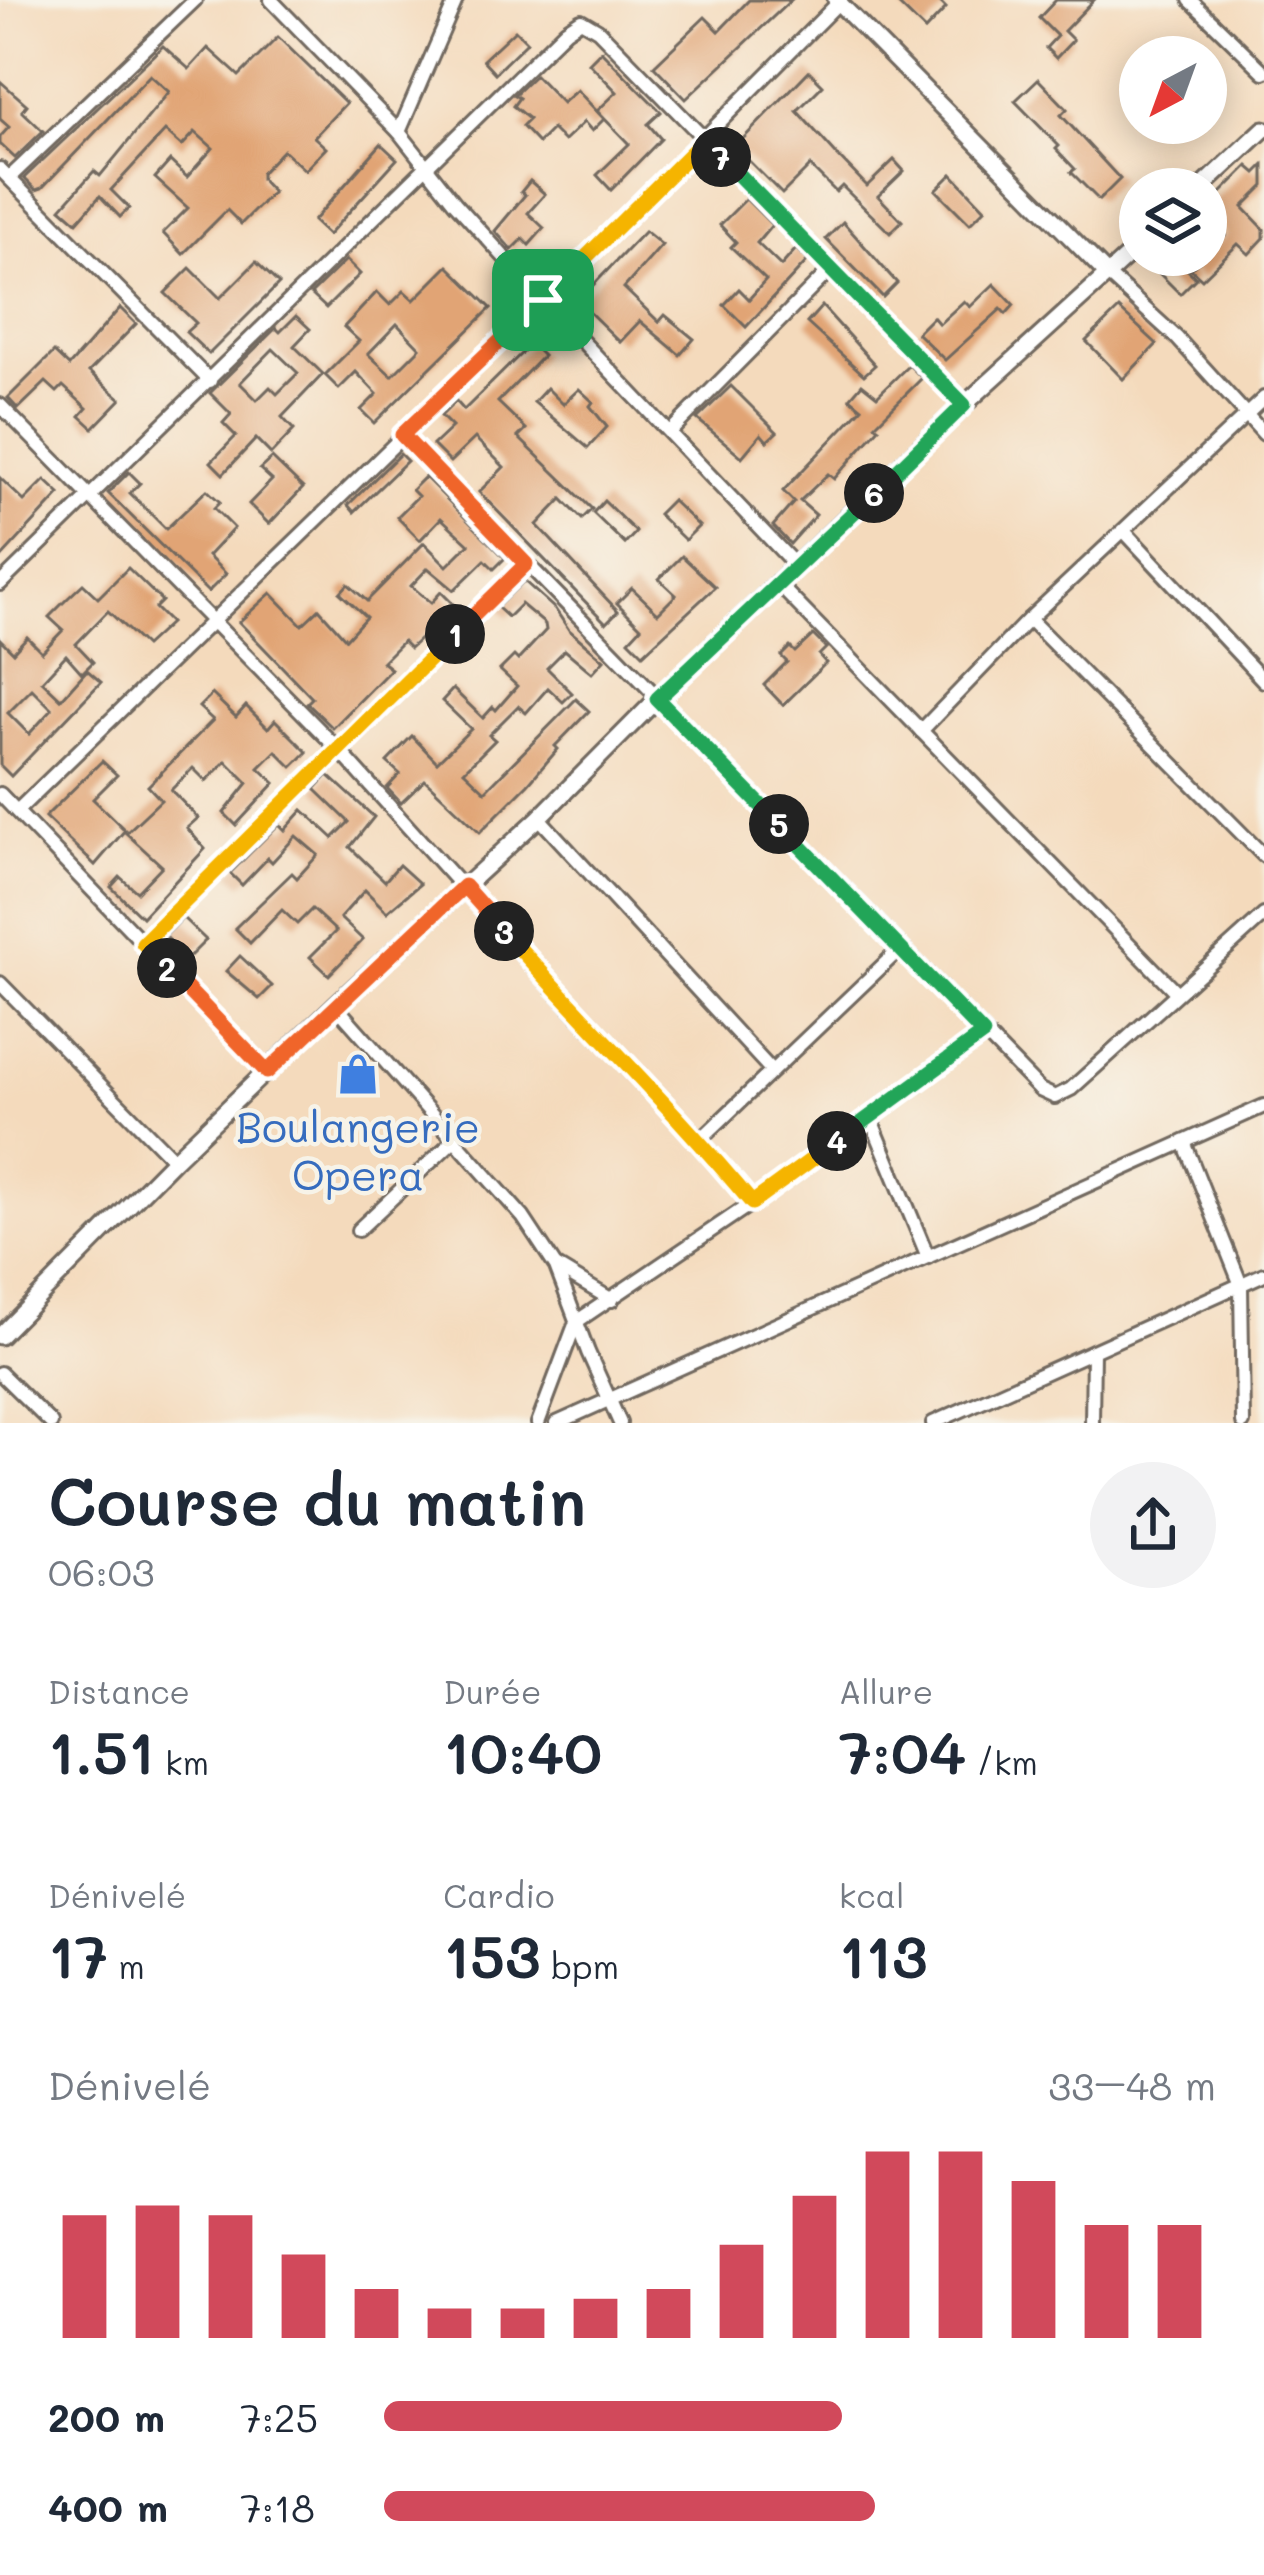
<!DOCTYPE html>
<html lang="fr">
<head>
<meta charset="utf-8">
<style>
  body { margin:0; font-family:Mali,sans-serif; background:#f2f2f3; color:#1f2937; height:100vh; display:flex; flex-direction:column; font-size:45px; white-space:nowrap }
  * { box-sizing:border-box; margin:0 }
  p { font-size:39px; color:#747a83 }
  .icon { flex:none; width:66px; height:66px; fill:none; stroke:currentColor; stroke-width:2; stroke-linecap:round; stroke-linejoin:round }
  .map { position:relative; height:1423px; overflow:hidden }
  .sheet { display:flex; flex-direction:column; background:#fff; flex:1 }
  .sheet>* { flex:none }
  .needle { width:78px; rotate:221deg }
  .fabs { position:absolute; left:1119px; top:36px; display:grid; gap:24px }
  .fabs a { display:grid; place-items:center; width:108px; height:108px; border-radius:50%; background:#fff; box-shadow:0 6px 30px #0003; font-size:60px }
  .pin { position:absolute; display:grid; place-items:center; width:102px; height:102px; color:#fff; margin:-51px; border-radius:24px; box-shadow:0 6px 18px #0006 }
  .km { position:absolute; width:60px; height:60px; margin:-30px; border-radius:50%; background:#222; color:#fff; font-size:33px; line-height:60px; text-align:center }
  .round { display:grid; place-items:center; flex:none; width:126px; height:126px; border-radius:63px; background:#f2f2f3 }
  .headline { display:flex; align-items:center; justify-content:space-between; height:204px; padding:0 48px }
  h1 { font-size:66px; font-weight:600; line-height:90px }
  .figures { display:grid; grid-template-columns:repeat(3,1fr); gap:18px; height:204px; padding:12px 48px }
  .figures div { display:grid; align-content:center }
  .figures b { font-size:60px; font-weight:600 }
  .figures small { font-size:33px; font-weight:400 }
  .figures p { font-size:33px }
  .chart { height:336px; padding:24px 48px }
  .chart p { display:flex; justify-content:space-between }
  .chart svg { width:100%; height:216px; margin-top:12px; stroke:#d1495b; stroke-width:6 }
  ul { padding:0 48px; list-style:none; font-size:39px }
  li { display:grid; grid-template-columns:192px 144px 1fr; align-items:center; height:90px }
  li i { height:30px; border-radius:15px; background:#d1495b }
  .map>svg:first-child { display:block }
  .building { fill:#e1a474; fill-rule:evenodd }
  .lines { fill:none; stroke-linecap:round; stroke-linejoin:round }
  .minor-casing { stroke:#71685e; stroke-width:18 }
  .tertiary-casing { stroke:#71685e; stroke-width:21 }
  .minor { stroke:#fff; stroke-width:12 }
  .tertiary { stroke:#fff; stroke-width:15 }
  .split-1-casing { stroke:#fff; stroke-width:24 }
  .split-2-casing { stroke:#fff; stroke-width:24 }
  .split-3-casing { stroke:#fff; stroke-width:24 }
  .split-4-casing { stroke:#fff; stroke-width:24 }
  .split-5-casing { stroke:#fff; stroke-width:24 }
  .split-6-casing { stroke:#fff; stroke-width:24 }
  .split-7-casing { stroke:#fff; stroke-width:24 }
  .split-8-casing { stroke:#fff; stroke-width:24 }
  .split-1 { stroke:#f0652b; stroke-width:15 }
  .split-2 { stroke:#f5b400; stroke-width:15 }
  .split-3 { stroke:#f0652b; stroke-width:15 }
  .split-4 { stroke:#f5b400; stroke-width:15 }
  .split-5 { stroke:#22a559; stroke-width:15 }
  .split-6 { stroke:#22a559; stroke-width:15 }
  .split-7 { stroke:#22a559; stroke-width:15 }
  .split-8 { stroke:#f5b400; stroke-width:15 }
  .labels { text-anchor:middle; stroke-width:9; stroke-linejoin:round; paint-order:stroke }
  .shop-label { font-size:42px; fill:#366cbe; stroke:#f7f3e8 }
</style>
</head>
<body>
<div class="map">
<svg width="1264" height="1423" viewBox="0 0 1264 1423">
  <rect width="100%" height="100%" fill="#f7f3e8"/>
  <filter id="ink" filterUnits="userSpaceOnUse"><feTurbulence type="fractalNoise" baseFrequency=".00833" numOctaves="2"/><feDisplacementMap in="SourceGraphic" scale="24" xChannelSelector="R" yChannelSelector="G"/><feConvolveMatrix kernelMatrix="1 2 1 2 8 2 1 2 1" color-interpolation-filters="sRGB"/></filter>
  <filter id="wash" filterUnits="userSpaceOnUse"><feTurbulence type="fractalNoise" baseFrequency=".004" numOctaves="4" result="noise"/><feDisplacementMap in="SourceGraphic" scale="48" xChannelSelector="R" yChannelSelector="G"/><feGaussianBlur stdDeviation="2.7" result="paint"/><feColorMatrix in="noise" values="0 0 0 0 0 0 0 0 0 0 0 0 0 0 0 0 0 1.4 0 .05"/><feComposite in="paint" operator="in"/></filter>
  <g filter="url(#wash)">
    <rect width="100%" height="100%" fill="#f4dabc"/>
    <g id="blocks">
      <!-- building -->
      <g class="building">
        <polygon points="749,0 791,0 686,99 654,66 705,17 719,31"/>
        <polygon points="894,0 938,0 946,8 925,30"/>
        <polygon points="1056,0 1094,0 1064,31 1073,40 1056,58 1046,48 1057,36 1039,18"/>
        <polygon points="515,30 527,42 495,73 483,60"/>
        <polygon points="278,37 346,103 314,137 326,148 305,170 283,150 261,173 261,179 273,192 241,224 227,210 183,254 163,233 188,208 155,178 170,161 187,177 213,148 195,132 182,146 165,131 111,190 129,208 120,217 100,196 77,222 61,208 94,171 100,176 169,92 150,75 42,188 36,190 24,178 163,46 189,69 208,48 239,76"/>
        <polygon points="601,51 661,112 648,124 661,139 611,190 597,175 629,144 597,111 617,92 589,63"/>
        <polygon points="809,71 823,85 797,111 836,154 867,186 894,160 904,171 878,196 902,221 890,233 842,186 836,192 810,166 782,194 735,147"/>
        <polygon points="535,75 562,103 577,90 604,119 592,131 584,122 564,141 552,129 538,143 522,126 529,119 513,106 519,98 514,95"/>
        <polygon points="1038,79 1067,109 1061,115 1120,179 1099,200 1071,172 1075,169 1056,149 1059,146 1015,101"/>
        <polygon points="0,81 27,105 22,111 43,131 15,158 0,144 0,137 9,127 0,119"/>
        <polygon points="381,144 397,159 328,235 313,221"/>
        <polygon points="1264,165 1264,186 1243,207 1264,229 1264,238 1249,254 1238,244 1202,279 1191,269 1226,235 1206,215 1206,208 1248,166 1256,173"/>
        <polygon points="952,174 985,209 970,224 936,190"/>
        <polygon points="530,181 545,194 528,213 544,228 529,245 523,239 512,250 495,231 525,195 521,192"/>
        <polygon points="746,199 772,225 757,243 781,266 796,249 808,260 746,327 724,305 739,289 749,299 766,280 731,247 736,242 720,225"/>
        <polygon points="843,222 897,283 883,297 826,239"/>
        <polygon points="645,231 662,245 624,288 659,322 665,315 694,339 680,355 640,321 620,342 578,301"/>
        <polygon points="1172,255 1196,278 1180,294 1156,270"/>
        <polygon points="346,260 360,274 326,308 311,294"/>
        <polygon points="256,262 279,284 209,354 186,332 196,323 165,293 190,268 220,298"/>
        <path d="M 448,266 L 491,308 L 374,423 L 361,410 L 377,394 L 356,372 L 339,389 L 325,375 L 359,341 L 344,327 L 377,292 L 390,305 L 404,291 L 414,300 ZM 397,324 L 420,348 L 392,376 L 368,354 Z"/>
        <polygon points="994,284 1014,305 1006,314 1001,309 945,360 917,333 933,317 939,324 964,301 970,307"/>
        <polygon points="822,306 875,365 864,375 807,323"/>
        <polygon points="120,308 136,324 89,372 121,399 93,428 80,416 87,408 63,386 57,392 46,382 18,409 8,398 54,352 69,366"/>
        <polygon points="1119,309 1157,344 1123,379 1086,341"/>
        <path d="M 296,316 L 310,329 L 294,346 L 323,374 L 282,417 L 294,430 L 271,454 L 256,439 L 223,474 L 211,462 L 236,436 L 223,423 L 231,414 L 210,393 L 276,328 L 280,332 ZM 273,349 L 298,373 L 277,394 L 270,387 L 257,400 L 240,383 Z"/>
        <polygon points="531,344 543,356 498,402 526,429 518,437 592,509 582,519 562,499 537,525 618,611 606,623 479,492 504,467 475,438 450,462 433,445 452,427 441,416 456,401 464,410"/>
        <polygon points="909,365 922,378 875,425 879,428 834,479 828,474 800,501 816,515 790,544 773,526 794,502 783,491 862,408 850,398 862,384 877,396"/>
        <polygon points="731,386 777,432 767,441 761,434 742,457 697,419"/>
        <polygon points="547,388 563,404 579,389 593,402 590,406 607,427 588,448 534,402"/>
        <polygon points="400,454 407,461 354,512 348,505"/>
        <polygon points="272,458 303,488 269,524 249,504 272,480 260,469"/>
        <polygon points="129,472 140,483 130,493 166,529 207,490 220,502 214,508 234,528 208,556 226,574 208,592 108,493"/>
        <polygon points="425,477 505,558 494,569 485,560 454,590 428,568 411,586 431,603 441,592 455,606 410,648 403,641 382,662 391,669 333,728 307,703 312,698 239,622 271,593 302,625 319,609 346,639 366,617 340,593 348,584 367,601 424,543 447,566 469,544 441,518 420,540 397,517 418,496 412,490"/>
        <polygon points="0,478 24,501 45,480 60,494 0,559"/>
        <polygon points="672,500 699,526 685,540 658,514"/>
        <polygon points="604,501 636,532 625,544 593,513"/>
        <polygon points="682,556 715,587 643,654 629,640 641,627 617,603 632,588 658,613 676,595 659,579"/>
        <path d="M 128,568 L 162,601 L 155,608 L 170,623 L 145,646 L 108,611 L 76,644 L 93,662 L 82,673 L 66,655 L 42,681 L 61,699 L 87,670 L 101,682 L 11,776 L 0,765 L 0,639 L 13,652 L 27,637 L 42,652 L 63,630 L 49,617 L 68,598 L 83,584 L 98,598 ZM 32,689 L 52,709 L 29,734 L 8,713 Z"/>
        <polygon points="524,581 555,609 569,630 604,660 592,673 565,650 547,668 572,693 563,702 548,688 526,713 518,706 489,735 495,740 464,771 485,791 576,699 589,711 555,746 558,749 528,784 480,832 425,780 401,803 387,788 400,774 387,762 412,736 437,762 471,729 442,701 453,689 483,718 493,707 496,710 517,686 500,670 514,656 518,660 546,630 545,624 521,604 508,617 497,607"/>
        <polygon points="813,635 826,648 819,655 826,663 783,705 764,685 787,662 781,656 790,647 795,652"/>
        <polygon points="212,694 236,717 246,706 268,728 275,720 307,752 292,767 276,751 259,768 275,783 236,825 224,813 248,783 226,761 206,781 193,768 171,790 198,818 187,828 205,849 142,917 111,887 120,877 137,892 162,866 126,833 161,800 148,786 213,720 199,707"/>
        <polygon points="102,761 117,775 93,799 125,830 95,865 45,817"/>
        <polygon points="328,775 374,817 350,847 385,881 399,865 420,884 387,912 365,890 340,918 363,940 329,975 310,957 336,931 312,909 297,924 282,910 250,943 235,928 292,873 297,878 318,855 296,836 272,862 268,858 242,885 230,873 279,824 285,830 303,810 333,838 349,822 315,789"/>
        <polygon points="183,918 206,940 188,958 165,936"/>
        <polygon points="240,956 272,986 259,999 226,971"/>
      </g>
    </g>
  </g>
  <g filter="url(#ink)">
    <use href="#blocks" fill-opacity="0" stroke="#71685e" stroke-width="3"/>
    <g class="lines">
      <!-- minor casing -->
      <g class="minor-casing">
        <g id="minor">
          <polyline points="271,0 399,132 455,203 543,300 797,567"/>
          <polyline points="1190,0 1264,72"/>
          <polyline points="399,132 456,0"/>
          <polyline points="0,169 210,381"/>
          <polyline points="9,178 195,0"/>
          <polyline points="1108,275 1177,338 1264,434"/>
          <polyline points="0,405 338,749 573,1010 700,1140 752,1203"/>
          <polyline points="671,431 832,268"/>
          <polyline points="402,435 1040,1090 1055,1097 1071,1089 1264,915"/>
          <polyline points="1124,531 1264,681"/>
          <polyline points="0,584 566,30 581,20 598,30 964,405"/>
          <polyline points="779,585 1176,992"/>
          <polyline points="1029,619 1264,856"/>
          <polyline points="921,731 1029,619 1264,398"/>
          <polyline points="0,794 267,1072"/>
          <polyline points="17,811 543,300 841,0"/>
          <polyline points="539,818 772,1071"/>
          <polyline points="143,943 526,564"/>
          <polyline points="0,983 174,1160"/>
          <polyline points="335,1005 523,1217 556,1267 588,1352 620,1423"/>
          <polyline points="870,1117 928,1257"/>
          <polyline points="700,1140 900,949"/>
          <polyline points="1184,1142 1241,1285 1243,1423"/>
          <polyline points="358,1230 455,1139"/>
          <polyline points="557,1267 612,1300"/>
          <polyline points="0,1373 51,1423"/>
          <polyline points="538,1423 576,1322 752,1203 983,1034"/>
          <polyline points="557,1423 1264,1106"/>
          <polyline points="933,1423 1264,1274"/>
          <polyline points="1092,1423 1093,1351"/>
        </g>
      </g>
      <!-- tertiary casing -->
      <g class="tertiary-casing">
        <g id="tertiary">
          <polyline points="836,0 1108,275"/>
          <polyline points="1200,189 1264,129"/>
          <polyline points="0,1336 174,1160 335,1005 539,818 657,699 964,405 1140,245"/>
        </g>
      </g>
      <!-- minor -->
      <use href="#minor" class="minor"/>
      <!-- tertiary -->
      <use href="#tertiary" class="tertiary"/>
    </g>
  </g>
  <g class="lines" filter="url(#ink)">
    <!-- split-1 casing -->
    <g class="split-1-casing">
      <polyline id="split-1" points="455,634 526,564 402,435 543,300"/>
    </g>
    <!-- split-2 casing -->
    <g class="split-2-casing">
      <polyline id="split-2" points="167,968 143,943 455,634"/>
    </g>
    <!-- split-3 casing -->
    <g class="split-3-casing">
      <polyline id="split-3" points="167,968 267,1072 464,886 504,931"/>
    </g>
    <!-- split-4 casing -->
    <g class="split-4-casing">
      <path id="split-4" d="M 504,931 C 585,1023 673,1108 752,1203 L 837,1141"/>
    </g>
    <!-- split-5 casing -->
    <g class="split-5-casing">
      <polyline id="split-5" points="779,824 983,1034 837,1141"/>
    </g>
    <!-- split-6 casing -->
    <g class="split-6-casing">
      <polyline id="split-6" points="779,824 657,699 874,493"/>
    </g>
    <!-- split-7 casing -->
    <g class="split-7-casing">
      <polyline id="split-7" points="721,157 964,405 874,493"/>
    </g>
    <!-- split-8 casing -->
    <g class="split-8-casing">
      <polyline id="split-8" points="543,300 704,140 721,157"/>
    </g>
    <!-- split-1 -->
    <use href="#split-1" class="split-1"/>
    <!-- split-2 -->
    <use href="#split-2" class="split-2"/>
    <!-- split-3 -->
    <use href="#split-3" class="split-3"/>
    <!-- split-4 -->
    <use href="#split-4" class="split-4"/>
    <!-- split-5 -->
    <use href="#split-5" class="split-5"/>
    <!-- split-6 -->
    <use href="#split-6" class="split-6"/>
    <!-- split-7 -->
    <use href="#split-7" class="split-7"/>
    <!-- split-8 -->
    <use href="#split-8" class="split-8"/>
  </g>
  <!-- icons -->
  <defs>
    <g id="shop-bare" transform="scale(3.24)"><path d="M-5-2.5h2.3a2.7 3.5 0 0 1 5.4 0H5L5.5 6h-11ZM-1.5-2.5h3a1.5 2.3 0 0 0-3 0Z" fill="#3f7fe0" stroke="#f7f3e8" stroke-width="2.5" paint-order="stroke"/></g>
  </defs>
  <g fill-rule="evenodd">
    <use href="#shop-bare" x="358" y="1074"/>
  </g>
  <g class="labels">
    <!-- shop labels -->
    <g class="shop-label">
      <text x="358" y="1143">Boulangerie<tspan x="358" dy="48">Opera</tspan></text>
    </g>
  </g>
</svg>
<div class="fabs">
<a><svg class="needle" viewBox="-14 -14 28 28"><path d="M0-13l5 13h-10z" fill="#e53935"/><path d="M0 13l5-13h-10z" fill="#747a83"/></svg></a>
<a><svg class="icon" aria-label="layers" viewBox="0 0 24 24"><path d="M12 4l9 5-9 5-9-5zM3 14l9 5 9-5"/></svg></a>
</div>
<div class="pin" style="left:543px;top:300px;background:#1e9e55"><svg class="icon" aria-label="arrive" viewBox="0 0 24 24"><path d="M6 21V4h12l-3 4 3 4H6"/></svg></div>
<b class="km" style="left:455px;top:634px">1</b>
<b class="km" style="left:167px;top:968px">2</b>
<b class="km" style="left:504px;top:931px">3</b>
<b class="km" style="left:837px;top:1141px">4</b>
<b class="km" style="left:779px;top:824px">5</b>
<b class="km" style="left:874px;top:493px">6</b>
<b class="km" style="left:721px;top:157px">7</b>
</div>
<section class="sheet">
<div class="headline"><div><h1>Course du matin</h1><p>06:03</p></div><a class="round"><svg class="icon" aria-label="share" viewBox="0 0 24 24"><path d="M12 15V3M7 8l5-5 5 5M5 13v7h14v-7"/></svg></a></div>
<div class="figures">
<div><p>Distance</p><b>1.51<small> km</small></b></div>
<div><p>Durée</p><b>10:40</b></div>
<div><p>Allure</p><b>7:04<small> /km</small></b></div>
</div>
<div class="figures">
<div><p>Dénivelé</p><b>17<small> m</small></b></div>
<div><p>Cardio</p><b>153<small> bpm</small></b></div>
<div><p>kcal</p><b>113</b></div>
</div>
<div class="chart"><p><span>Dénivelé</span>33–48 m</p>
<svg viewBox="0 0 160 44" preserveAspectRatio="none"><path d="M5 44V19M15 44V17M25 44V19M35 44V27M45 44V34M55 44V38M65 44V38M75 44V36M85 44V34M95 44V25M105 44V15M115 44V6M125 44V6M135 44V12M145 44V21M155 44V21"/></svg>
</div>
<ul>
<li><b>200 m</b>7:25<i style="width:55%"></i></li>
<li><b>400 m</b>7:18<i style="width:59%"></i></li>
</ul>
</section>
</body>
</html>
